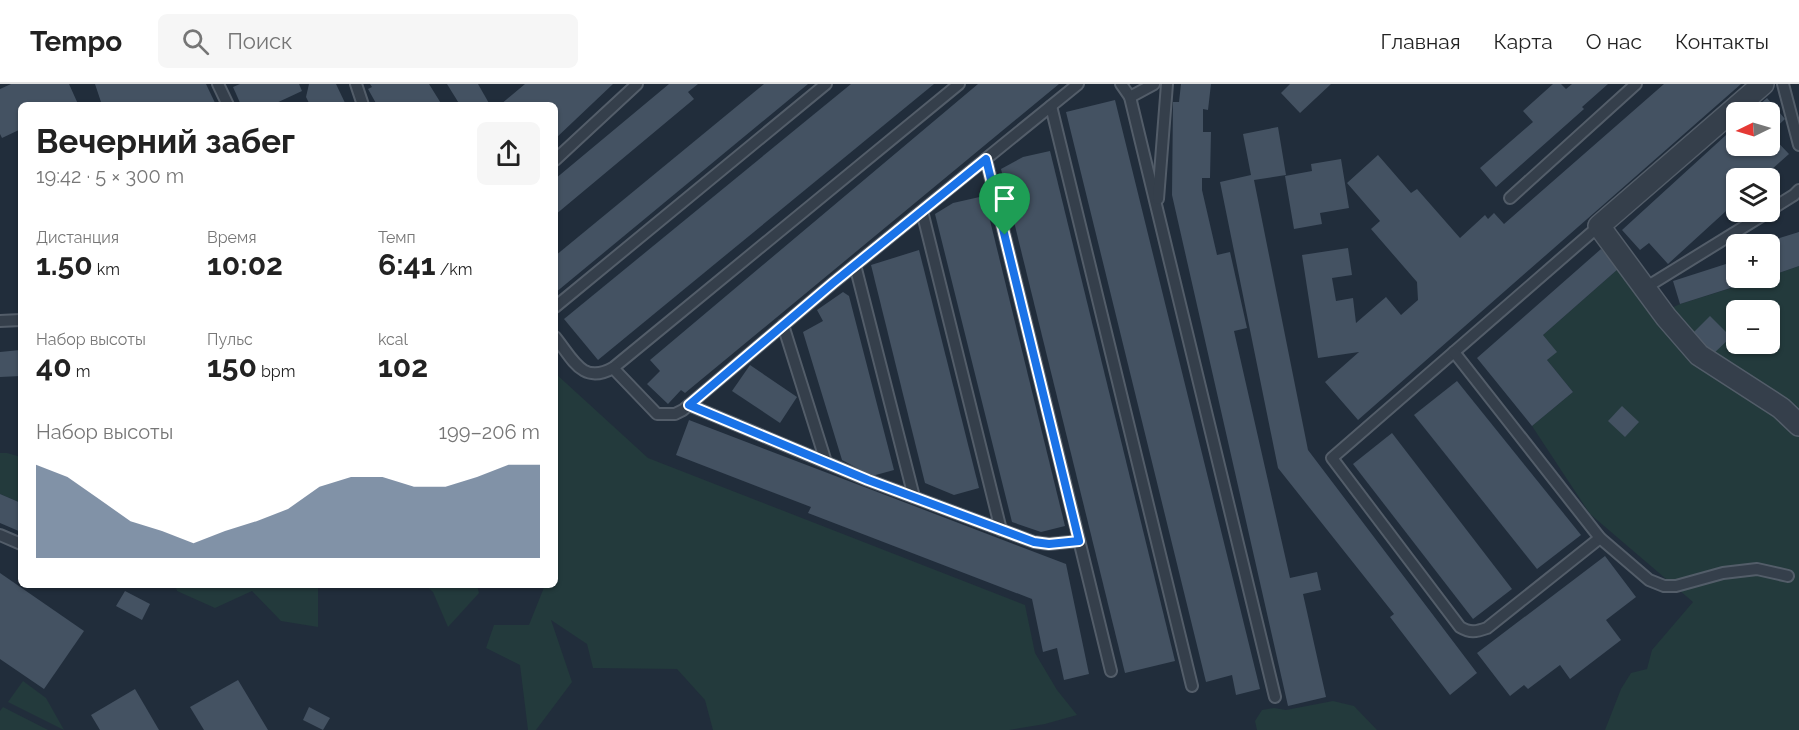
<!DOCTYPE html>
<html lang="ru">
<head>
<meta charset="utf-8">
<style>
  body { margin:0; font-family:Raleway,sans-serif; background:#f6f6f6; color:#222; height:100vh; display:flex; flex-direction:column; font-size:22px; white-space:nowrap }
  * { box-sizing:border-box; margin:0 }
  p { font-size:20px; color:#767676 }
  .icon { flex:none; width:33px; height:33px; fill:none; stroke:currentColor; stroke-width:2; stroke-linecap:round; stroke-linejoin:round }
  .map { position:relative; flex:1; overflow:hidden }
  .panel { position:absolute; left:18px; top:18px; width:540px; height:486px; display:flex; flex-direction:column; background:#fff; border-radius:9px; box-shadow:0 2px 4px #0004 }
  .panel>* { flex:none }
  .needle { width:39px; rotate:265deg }
  .controls { position:absolute; left:1726px; top:18px; display:grid; gap:12px }
  .controls a { display:grid; place-items:center; width:54px; height:54px; border-radius:9px; background:#fff; box-shadow:0 2px 4px #0004; font-size:30px }
  .pin { position:absolute; display:grid; place-items:center; width:51px; height:51px; color:#fff; margin:-62px -26px; border-radius:50% 50% 50% 0; rotate:-45deg; box-shadow:0 0 6px #0007 }
  .pin .icon { rotate:45deg }
  .round { display:grid; place-items:center; flex:none; width:63px; height:63px; border-radius:9px; background:#f6f6f6 }
  .headline { display:flex; align-items:center; justify-content:space-between; height:102px; padding:0 18px }
  h1 { font-size:33px; font-weight:700; line-height:45px }
  .figures { display:grid; grid-template-columns:repeat(3,1fr); gap:9px; height:102px; padding:6px 18px }
  .figures div { display:grid; align-content:center }
  .figures b { font-size:30px; font-weight:700 }
  .figures small { font-size:16px; font-weight:400 }
  .figures p { font-size:16px }
  .chart { height:168px; padding:12px 18px }
  .chart p { display:flex; justify-content:space-between }
  .chart svg { width:100%; height:108px; margin-top:6px; fill:#4d6483; opacity:.7 }
  header { display:flex; align-items:center; gap:36px; box-sizing:border-box; height:84px; padding:0 30px; background:#fff; border-bottom:2px solid #e0e0e0 }
  header strong { font-size:28px }
  nav { display:flex; gap:33px; margin-inline-start:auto; font-size:21px }
  .search { width:420px; height:54px; background:#f6f6f6; display:flex; align-items:center; gap:15px; box-sizing:border-box; padding:0 21px; border-radius:9px; color:#767676; font-size:22px }
  .map>svg:first-child { display:block }
  .green { fill:#233a3c; fill-rule:evenodd }
  .building { fill:#445262 }
  .lines { fill:none; stroke-linecap:round; stroke-linejoin:round }
  .lane-casing { stroke:#535d69; stroke-width:14 }
  .street-casing { stroke:#535d69; stroke-width:24 }
  .lane { stroke:#353f4b; stroke-width:10 }
  .street { stroke:#353f4b; stroke-width:21 }
  .route-casing { stroke:#fff; stroke-width:12 }
  .route { stroke:#1a73e8; stroke-width:8 }
</style>
</head>
<body>
<header>
<strong>Tempo</strong>
<div class="search"><svg class="icon" aria-label="search" viewBox="0 0 24 24"><circle cx="10" cy="10" r="6"/><path d="M15 15l6 6"/></svg>Поиск</div>
<nav><a>Главная</a><a>Карта</a><a>О нас</a><a>Контакты</a></nav>
</header>
<div class="map">
<svg width="1799" height="646" viewBox="0 0 1799 646">
  <rect width="100%" height="100%" fill="#212d3b"/>
  <!-- green -->
  <g class="green">
    <path d="M 1799,182 L 1799,646 L 1605,646 L 1621,605 L 1631,589 L 1647,585 L 1652,566 L 1693,518 L 1590,430 L 1532,342 L 1573,308 L 1547,276 L 1556,268 L 1543,251 L 1618,185 L 1652,233 L 1680,220 L 1764,194 L 1770,194 L 1770,192 ZM 1737,226 L 1770,226 L 1770,260 L 1737,260 Z"/>
    <polygon points="555,289 648,374 1025,521 1035,569 1057,606 1077,631 1045,640 1009,646 713,646 705,616 677,585 593,584 587,560 551,536 572,598 536,646 528,646 520,581 486,564 494,541 529,541 545,501 555,501 555,459 558,448 555,435"/>
    <polygon points="0,369 7,369 21,373 21,419 0,410"/>
    <polygon points="175,501 318,501 318,543 281,537 252,507 215,524 177,507"/>
    <polygon points="425,501 477,501 479,509 448,543 433,508"/>
    <polygon points="23,597 46,614 64,646 8,618"/>
    <polygon points="1333,617 1354,622 1377,646 1257,646 1255,637 1262,626 1274,624 1286,626"/>
    <polygon points="3,623 48,646 0,646 0,627"/>
  </g>
  <!-- building -->
  <g class="building">
    <polygon points="11,0 69,0 78,20 21,21 21,45 2,54 0,50 0,5"/>
    <polygon points="95,0 206,0 216,21 102,21"/>
    <polygon points="240,0 299,0 302,7 272,21 241,21 233,3"/>
    <polygon points="309,0 336,0 346,21 310,21 306,13"/>
    <polygon points="370,0 429,0 442,21 377,21 368,5 372,3"/>
    <polygon points="447,0 478,0 490,21 460,21"/>
    <polygon points="525,0 613,0 555,55 555,21 500,21"/>
    <polygon points="669,0 698,0 688,8 694,15 555,131 555,95"/>
    <polygon points="764,0 808,0 555,209 555,172"/>
    <polygon points="851,0 934,0 598,276 564,235"/>
    <polygon points="978,0 1059,0 685,309 681,306 668,320 647,300 660,287 650,276"/>
    <polygon points="1181,0 1211,0 1208,26 1203,25 1203,48 1211,48 1210,94 1202,94 1202,106 1217,171 1230,168 1247,244 1234,247 1290,494 1317,488 1321,506 1303,510 1326,613 1288,622 1172,111 1173,18 1179,18"/>
    <polygon points="1290,0 1331,0 1300,29 1281,9"/>
    <polygon points="1553,0 1561,0 1566,5 1572,0 1608,0 1582,23 1584,25 1496,103 1480,84 1533,38 1523,27"/>
    <polygon points="1664,0 1741,0 1358,336 1325,298 1359,268 1318,274 1302,171 1348,164 1352,191 1332,194 1336,217 1353,214 1356,239 1386,213 1401,231 1418,216 1417,198 1371,145 1380,137 1347,99 1378,71 1411,109 1417,105 1460,154 1485,131 1488,135 1494,129 1504,140"/>
    <polygon points="1767,14 1785,35 1770,49 1770,28 1751,28"/>
    <polygon points="1115,16 1260,605 1236,611 1232,591 1206,598 1066,28"/>
    <polygon points="1737,41 1737,62 1770,62 1770,50 1789,70 1762,94 1737,94 1737,117 1668,180 1649,159 1640,166 1622,146"/>
    <polygon points="1278,43 1286,91 1254,96 1308,366 1477,589 1450,611 1390,533 1394,530 1278,384 1220,98 1251,91 1243,50"/>
    <polygon points="1050,67 1175,577 1125,589 1001,85 1023,73"/>
    <polygon points="1341,75 1349,124 1320,129 1322,140 1294,145 1285,92 1312,87 1311,80"/>
    <polygon points="984,112 1065,442 1041,448 1012,438 935,130 953,119"/>
    <polygon points="1799,148 1799,182 1770,192 1770,160 1760,160"/>
    <polygon points="1601,165 1618,185 1543,251 1557,268 1547,276 1573,308 1532,342 1477,274"/>
    <polygon points="919,166 979,404 954,411 925,399 871,181"/>
    <polygon points="1737,167 1737,194 1762,194 1680,220 1673,197 1729,179 1726,171"/>
    <polygon points="843,208 849,212 894,386 872,392 842,376 803,248 823,237 817,226"/>
    <polygon points="1710,232 1731,253 1711,272 1691,251"/>
    <polygon points="20,266 21,292 0,293 0,268"/>
    <polygon points="750,281 797,313 780,339 732,307"/>
    <polygon points="1457,297 1581,451 1537,485 1414,331"/>
    <polygon points="1622,322 1639,338 1625,353 1608,337"/>
    <polygon points="689,336 1066,480 1089,590 1064,596 1057,564 1043,568 1032,515 808,429 811,423 676,371"/>
    <polygon points="1392,349 1512,505 1473,535 1353,380"/>
    <polygon points="0,410 21,419 21,448 0,439"/>
    <polygon points="1605,472 1636,513 1606,536 1621,556 1570,595 1560,581 1528,605 1524,601 1510,612 1477,569"/>
    <polygon points="0,489 84,547 44,605 0,575"/>
    <polygon points="125,507 150,520 142,536 116,522"/>
    <polygon points="238,596 268,646 204,646 190,623"/>
    <polygon points="135,605 159,646 100,646 91,631"/>
    <polygon points="309,623 330,634 323,646 303,636"/>
  </g>
  <g class="lines">
    <!-- lane casing -->
    <g class="lane-casing">
      <g id="lane">
        <polyline points="218,0 228,21"/>
        <polyline points="356,0 363,21"/>
        <polyline points="1121,0 1130,13 1275,613"/>
        <polyline points="1783,0 1799,61"/>
        <polyline points="1130,13 1154,0"/>
        <polyline points="1051,22 1192,602"/>
        <polyline points="986,75 1111,587"/>
        <polyline points="555,76 637,0"/>
        <polyline points="1510,114 1636,0"/>
        <polyline points="1158,115 1167,0"/>
        <polyline points="1770,126 1794,111 1799,106"/>
        <polyline points="922,127 1001,446"/>
        <path d="M 1599,142 L 1332,374 L 1460,543 C 1470,549 1476,548 1487,544 L 1600,454"/>
        <polyline points="855,181 914,413"/>
        <polyline points="1645,204 1768,128"/>
        <polyline points="555,223 826,0"/>
        <polyline points="0,237 21,236"/>
        <polyline points="783,241 826,378"/>
        <path d="M 555,253 C 573,275 582,301 613,284 L 959,0"/>
        <polyline points="1454,268 1600,454 1649,496 1664,502 1676,502 1723,489 1757,485 1788,492"/>
        <polyline points="613,284 657,330 675,330 683,326 833,199 1078,0"/>
        <polyline points="689,321 868,396 1034,458 1049,460 1079,457"/>
        <polyline points="0,451 21,460"/>
      </g>
    </g>
    <!-- street casing -->
    <g class="street-casing">
      <polyline id="street" points="1763,0 1599,142 1666,233 1699,271 1781,324 1799,341"/>
    </g>
    <!-- lane -->
    <use href="#lane" class="lane"/>
    <!-- street -->
    <use href="#street" class="street"/>
  </g>
  <g class="lines">
    <!-- route casing -->
    <g class="route-casing">
      <polygon id="route" points="986,75 1079,457 1049,460 1034,458 868,396 689,321 833,199"/>
    </g>
    <!-- route -->
    <use href="#route" class="route"/>
  </g>
</svg>
<div class="controls">
<a><svg class="needle" viewBox="-14 -14 28 28"><path d="M0-13l5 13h-10z" fill="#e53935"/><path d="M0 13l5-13h-10z" fill="#767676"/></svg></a>
<a><svg class="icon" aria-label="layers" viewBox="0 0 24 24"><path d="M12 4l9 5-9 5-9-5zM3 14l9 5 9-5"/></svg></a>
<a>+</a>
<a>−</a>
</div>
<div class="pin" style="left:1005px;top:151px;background:#1e9e55"><svg class="icon" aria-label="arrive" viewBox="0 0 24 24"><path d="M6 21V4h12l-3 4 3 4H6"/></svg></div>
<section class="panel">
<div class="headline"><div><h1>Вечерний забег</h1><p>19:42 · 5 × 300 m</p></div><a class="round"><svg class="icon" aria-label="share" viewBox="0 0 24 24"><path d="M12 15V3M7 8l5-5 5 5M5 13v7h14v-7"/></svg></a></div>
<div class="figures">
<div><p>Дистанция</p><b>1.50<small> km</small></b></div>
<div><p>Время</p><b>10:02</b></div>
<div><p>Темп</p><b>6:41<small> /km</small></b></div>
</div>
<div class="figures">
<div><p>Набор высоты</p><b>40<small> m</small></b></div>
<div><p>Пульс</p><b>150<small> bpm</small></b></div>
<div><p>kcal</p><b>102</b></div>
</div>
<div class="chart"><p><span>Набор высоты</span>199–206 m</p>
<svg viewBox="0 0 160 44" preserveAspectRatio="none"><path d="M0 44V6L10 11L20 20L30 29L40 33L50 38L60 33L70 29L80 24L90 15L100 11L110 11L120 15L130 15L140 11L150 6L160 6V44z"/></svg>
</div>
</section>
</div>
</body>
</html>
